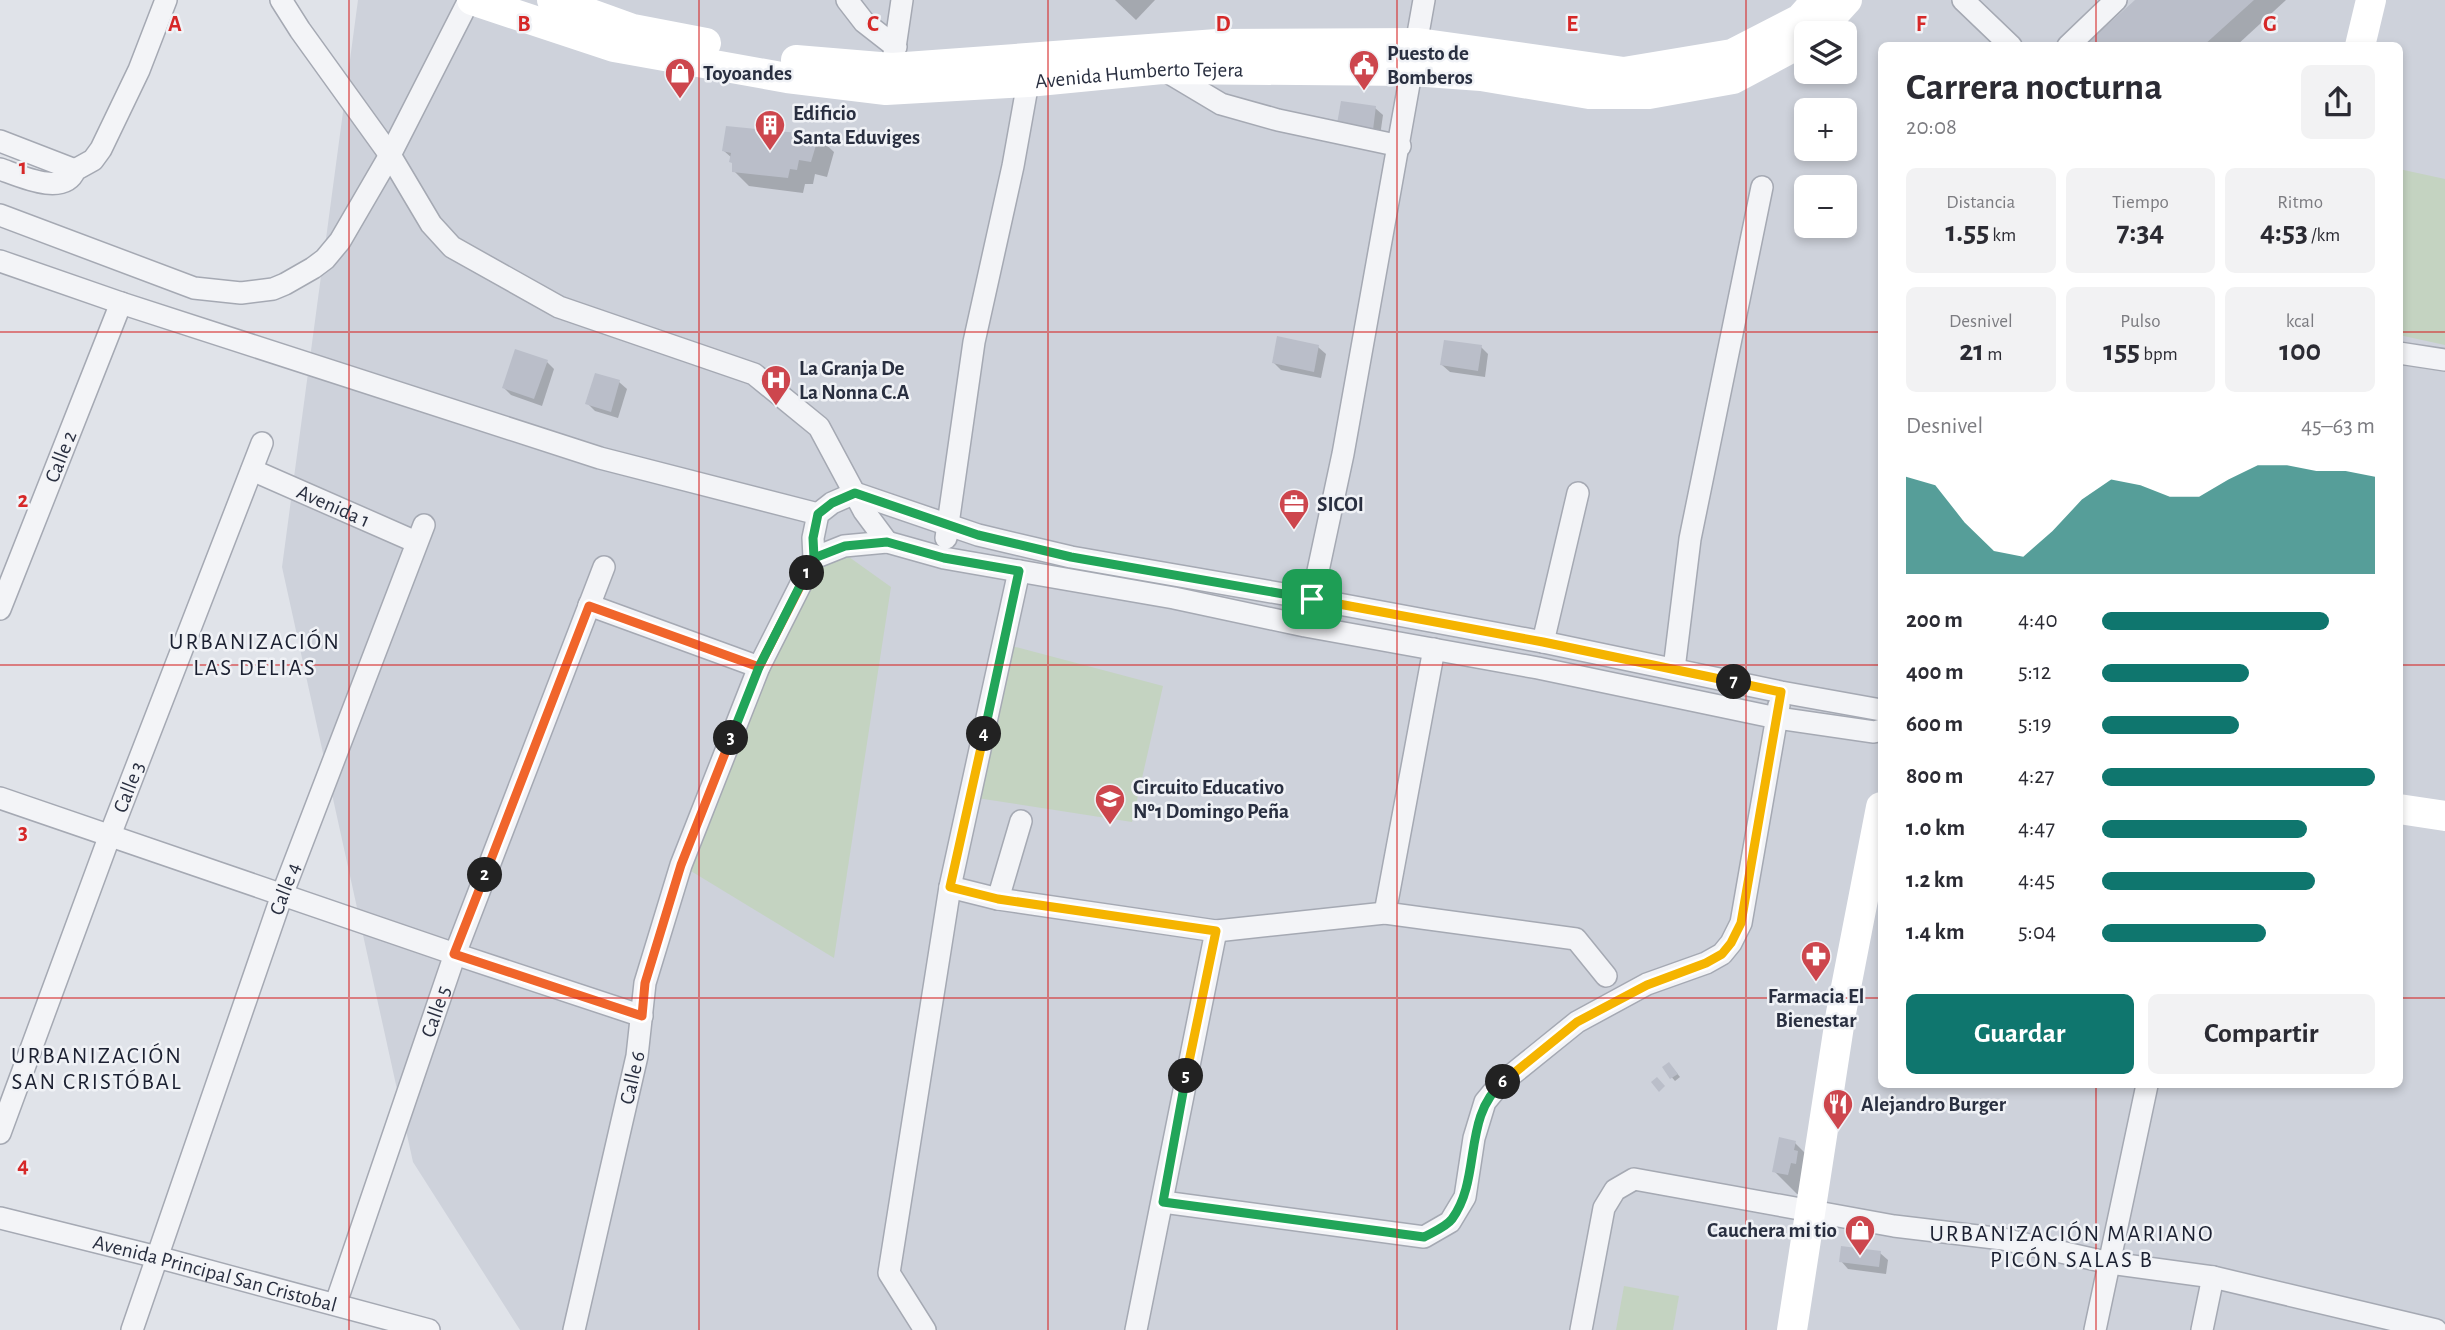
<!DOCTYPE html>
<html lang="es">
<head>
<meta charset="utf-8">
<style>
  body { margin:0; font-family:"Alegreya Sans",sans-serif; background:#f2f2f3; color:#2b2b33; height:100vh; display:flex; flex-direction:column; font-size:26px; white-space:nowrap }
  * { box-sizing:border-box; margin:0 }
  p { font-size:23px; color:#7c7c81 }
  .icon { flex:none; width:38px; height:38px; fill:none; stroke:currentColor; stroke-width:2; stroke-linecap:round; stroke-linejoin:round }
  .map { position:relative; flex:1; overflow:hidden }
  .panel { position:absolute; left:1878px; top:42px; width:525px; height:1046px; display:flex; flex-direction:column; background:#fff; border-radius:10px; box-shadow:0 4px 10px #0003 }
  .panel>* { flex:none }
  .fabs { position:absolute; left:1794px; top:21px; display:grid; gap:14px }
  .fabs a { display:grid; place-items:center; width:63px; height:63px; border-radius:10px; background:#fff; box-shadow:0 4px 10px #0003; font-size:35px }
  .pin { position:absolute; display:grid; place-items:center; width:60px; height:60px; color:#fff; margin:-30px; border-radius:14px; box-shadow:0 4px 10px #0006 }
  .km { position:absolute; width:35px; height:35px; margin:-18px; border-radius:50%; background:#222; color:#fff; font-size:19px; line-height:35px; text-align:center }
  .round { display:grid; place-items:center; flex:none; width:74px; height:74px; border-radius:10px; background:#f2f2f3 }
  .summary { display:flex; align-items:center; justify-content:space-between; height:119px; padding:0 28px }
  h1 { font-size:38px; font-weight:700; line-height:52px }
  .figures { display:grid; grid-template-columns:repeat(3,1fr); gap:10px; height:119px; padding:7px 28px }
  .figures div { display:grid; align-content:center; border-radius:10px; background:#f2f2f3; text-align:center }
  .figures b { font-size:30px; font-weight:700 }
  .figures small { font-size:19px; font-weight:400 }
  .figures p { font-size:19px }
  .chart { height:196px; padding:14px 28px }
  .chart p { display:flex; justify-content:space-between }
  .chart svg { width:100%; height:126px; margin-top:7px; fill:#0f766e; opacity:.7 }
  .button { display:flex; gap:14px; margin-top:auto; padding:14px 28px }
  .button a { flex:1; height:80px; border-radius:10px; background:#0f766e; color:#fff; font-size:28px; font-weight:700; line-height:80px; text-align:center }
  .button a+a { background:#f2f2f3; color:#2b2b33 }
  ul { padding:0 28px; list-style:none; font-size:23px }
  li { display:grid; grid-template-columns:112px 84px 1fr; align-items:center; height:52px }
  li i { height:18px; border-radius:9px; background:#0f766e }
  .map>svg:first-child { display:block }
  .built { fill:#ced2db; fill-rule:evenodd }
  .green { fill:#c4d3c1 }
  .shadow { fill:#0003 }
  .building { fill:#babec9 }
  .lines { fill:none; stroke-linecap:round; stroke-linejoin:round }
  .street-casing { stroke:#a5a9b3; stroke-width:24 }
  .street { stroke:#f3f4f7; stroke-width:21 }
  .secondary { stroke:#fff; stroke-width:30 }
  .split-1-casing { stroke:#fff; stroke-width:14 }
  .split-2-casing { stroke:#fff; stroke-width:14 }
  .split-3-casing { stroke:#fff; stroke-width:14 }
  .split-4-casing { stroke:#fff; stroke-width:14 }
  .split-5-casing { stroke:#fff; stroke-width:14 }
  .split-6-casing { stroke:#fff; stroke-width:14 }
  .split-7-casing { stroke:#fff; stroke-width:14 }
  .split-8-casing { stroke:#fff; stroke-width:14 }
  .split-1 { stroke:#22a559; stroke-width:9 }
  .split-2 { stroke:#f0652b; stroke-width:9 }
  .split-3 { stroke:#f0652b; stroke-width:9 }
  .split-4 { stroke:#22a559; stroke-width:9 }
  .split-5 { stroke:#f5b400; stroke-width:9 }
  .split-6 { stroke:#22a559; stroke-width:9 }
  .split-7 { stroke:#f5b400; stroke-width:9 }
  .split-8 { stroke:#f5b400; stroke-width:9 }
  .grid { fill:none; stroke:#d62828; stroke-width:2; stroke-opacity:0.55 }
  .labels { text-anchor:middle; stroke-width:5; stroke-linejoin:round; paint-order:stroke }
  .poi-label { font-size:21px; font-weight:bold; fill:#292f40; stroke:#f0f2f6; text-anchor:start }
  .street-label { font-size:21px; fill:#292f40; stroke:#f0f2f6 }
  .neighbourhood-label { font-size:23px; letter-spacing:2px; fill:#1b2031; stroke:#f0f2f6 }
  .grid-label { font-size:23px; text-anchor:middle; font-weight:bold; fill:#d62828; stroke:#f0f2f6; stroke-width:5; stroke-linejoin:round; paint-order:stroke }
</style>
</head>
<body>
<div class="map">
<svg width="2445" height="1330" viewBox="0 0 2445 1330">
  <rect width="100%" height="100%" fill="#e0e3e9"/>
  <!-- built -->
  <path class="built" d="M 358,0 L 2445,0 L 2445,1330 L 520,1330 L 413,1162 L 282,567 ZM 1806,33 L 1844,33 L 1844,72 L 1806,72 ZM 1881,46 L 2399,46 L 2399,1085 L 1881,1085 ZM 1806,110 L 1844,110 L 1844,149 L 1806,149 ZM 1806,187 L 1844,187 L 1844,226 L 1806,226 Z"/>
  <!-- green -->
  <g class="green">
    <polygon points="2399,169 2445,179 2445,345 2399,335"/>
    <polygon points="828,542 891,587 834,958 681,865 750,675"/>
    <polygon points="1008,645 1163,686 1132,822 977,798"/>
    <polygon points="1624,1286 1679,1296 1673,1330 1616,1330"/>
  </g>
  <!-- shadow -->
  <g class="shadow">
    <polygon points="1115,0 1155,0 1136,20"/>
    <polygon points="2137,0 2286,0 2236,46 2087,46"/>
    <polygon points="1375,108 1383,115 1380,136 1347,131"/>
    <polygon points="818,137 834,152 827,177 815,174 813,184 805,184 803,193 749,186 734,171 732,158 724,151"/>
    <polygon points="1318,347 1326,354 1321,378 1281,370 1274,363"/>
    <polygon points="1481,347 1488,354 1485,377 1450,372 1442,365"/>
    <polygon points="547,362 554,369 542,406 511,395 504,388"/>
    <polygon points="619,382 627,389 618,418 595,411 587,403"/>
    <polygon points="1672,1067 1680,1077 1675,1081 1664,1068"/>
    <polygon points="1795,1143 1818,1166 1811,1197 1797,1194 1774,1171"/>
    <polygon points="1880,1253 1888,1260 1886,1274 1848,1269 1841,1261"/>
  </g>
  <!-- building -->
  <g class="building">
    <polygon points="2135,0 2254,0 2203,46 2084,46"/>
    <polygon points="1341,101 1376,106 1373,130 1337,124"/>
    <polygon points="726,126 819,135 811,162 799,160 797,170 790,169 788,178 732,172 732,163 729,162 731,153 722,151"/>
    <polygon points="1277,336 1319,345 1314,372 1272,363"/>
    <polygon points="1444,340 1482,345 1478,371 1440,365"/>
    <polygon points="515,349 548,360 534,399 502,388"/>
    <polygon points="595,373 620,380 611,412 585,404"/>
    <polygon points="1669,1062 1678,1074 1670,1079 1662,1067"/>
    <polygon points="1657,1077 1665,1086 1659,1092 1651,1082"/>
    <polygon points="1779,1137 1796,1141 1794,1150 1798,1151 1796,1164 1791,1163 1788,1175 1772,1172"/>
    <polygon points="1841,1246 1881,1251 1879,1267 1839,1262"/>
  </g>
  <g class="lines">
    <!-- street casing -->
    <g class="street-casing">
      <g id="street">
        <polyline points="281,0 300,30 390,155 431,224 452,247 559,307 754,374 819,427 864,511 887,542"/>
        <polyline points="847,0 864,22 896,47"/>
        <polyline points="1963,0 2011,46"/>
        <polyline points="2068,46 2116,0"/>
        <polyline points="892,68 902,0"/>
        <polyline points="1164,70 1221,104 1278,120 1400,146"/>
        <polyline points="0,141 75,170"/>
        <path d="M 0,169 C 20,176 64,197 75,170 L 93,160 L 101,149 L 139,70 L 166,0"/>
        <polyline points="0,215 194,288 241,293 273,289 285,284 313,268 325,259 340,241 390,155 469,0"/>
        <polyline points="0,261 121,303 600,458 818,514"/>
        <polyline points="2399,353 2445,360"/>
        <path id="s1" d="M 252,470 L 416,542"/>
        <polyline points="946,538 974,342 1013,166 1030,71"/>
        <polyline points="814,558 813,538 818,514 832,503 855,493 978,535 1071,557 1312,599 1543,642 1781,692 1881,710"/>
        <polyline points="814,558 844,546 887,542 944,558 1174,598 1305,626 1538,668 1777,718 1874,732 1881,730"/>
        <polyline points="1312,599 1343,454 1424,0"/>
        <polyline points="589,605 759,667"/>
        <path id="s2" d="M 0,609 L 121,303"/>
        <polyline points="1543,642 1578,493"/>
        <polyline points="1674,669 1690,539 1762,187"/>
        <polyline points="0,798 455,954 642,1016"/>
        <polyline points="950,887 998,899 1216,931 1385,913 1576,939 1606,976"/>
        <polyline points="998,899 1021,821"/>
        <polyline points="1385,913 1434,649"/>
        <path id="s3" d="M 0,1133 L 110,835 L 262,443"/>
        <polyline points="1163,1202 1424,1237 1450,1222 1465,1197 1474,1138 1485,1102 1499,1085 1577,1022 1647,984 1706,963 1722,954 1731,943 1741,923 1779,705"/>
        <path id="s4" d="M 0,1218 L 157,1257 L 429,1330"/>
        <path id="s5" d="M 336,1303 L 455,954 L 604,567"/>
        <path id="s6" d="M 132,1330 L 282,895 L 424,525"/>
        <path id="s7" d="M 574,1330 L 637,1056 L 645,983 L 681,865 L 759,667 L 814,558"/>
        <polyline points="925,1330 889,1273 950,887 1019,571"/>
        <polyline points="1136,1330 1216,931"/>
        <polyline points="1581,1330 1604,1208 1615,1190 1634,1179 1894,1226 2003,1239 2110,1263 2213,1277 2436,1330"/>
        <polyline points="2095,1330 2147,1085"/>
        <polyline points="2202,1330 2213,1277"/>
      </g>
    </g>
    <!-- street -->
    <use href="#street" class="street"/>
    <!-- secondary -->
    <g class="secondary">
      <path id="s8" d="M 472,0 L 614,47 L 787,78 L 886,90 L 1028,82 L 1162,69 L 1413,71 L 1481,76 L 1589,94 L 1649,94 L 1733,79 L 1806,40"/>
      <polyline points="552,0 633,29 706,43"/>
      <polyline points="1817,33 1847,0"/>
      <polyline points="2360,46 2371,0"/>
      <polyline points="796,60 892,68 1217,44 1418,43 1624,72 1732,54 1800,19 1817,0"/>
      <polyline points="2399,809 2445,816"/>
      <polyline points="1792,1330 1841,1013 1881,807"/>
    </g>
  </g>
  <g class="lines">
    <!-- split-1 casing -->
    <g class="split-1-casing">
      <polyline id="split-1" points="807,573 814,558 813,538 818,514 832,503 855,493 978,535 1071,557 1312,599"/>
    </g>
    <!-- split-2 casing -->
    <g class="split-2-casing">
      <polyline id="split-2" points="485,875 589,606 759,667 807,573"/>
    </g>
    <!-- split-3 casing -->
    <g class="split-3-casing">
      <polyline id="split-3" points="485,875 454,954 642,1016 645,983 681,865 731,738"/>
    </g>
    <!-- split-4 casing -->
    <g class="split-4-casing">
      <polyline id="split-4" points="731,738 759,667 814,558 845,546 887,542 944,558 1019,571 984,734"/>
    </g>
    <!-- split-5 casing -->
    <g class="split-5-casing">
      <polyline id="split-5" points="984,734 950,887 998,899 1216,931 1186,1076"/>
    </g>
    <!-- split-6 casing -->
    <g class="split-6-casing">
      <path id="split-6" d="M 1186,1076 L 1163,1202 L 1424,1237 C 1433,1232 1446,1227 1452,1219 C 1482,1178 1462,1117 1503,1082"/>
    </g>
    <!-- split-7 casing -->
    <g class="split-7-casing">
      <polyline id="split-7" points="1503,1082 1577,1022 1647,985 1706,963 1722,954 1731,943 1741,923 1781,692 1734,682"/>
    </g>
    <!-- split-8 casing -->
    <g class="split-8-casing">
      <polyline id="split-8" points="1312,599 1543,642 1734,682"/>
    </g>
    <!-- split-1 -->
    <use href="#split-1" class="split-1"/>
    <!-- split-2 -->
    <use href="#split-2" class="split-2"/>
    <!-- split-3 -->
    <use href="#split-3" class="split-3"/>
    <!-- split-4 -->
    <use href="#split-4" class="split-4"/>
    <!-- split-5 -->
    <use href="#split-5" class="split-5"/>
    <!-- split-6 -->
    <use href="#split-6" class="split-6"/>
    <!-- split-7 -->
    <use href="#split-7" class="split-7"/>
    <!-- split-8 -->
    <use href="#split-8" class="split-8"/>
  </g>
  <!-- grid -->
  <path class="grid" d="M 349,0 L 349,1330M 699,0 L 699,1330M 1048,0 L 1048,1330M 1397,0 L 1397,1330M 1746,0 L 1746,1330M 2096,0 L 2096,46M 0,332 L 1881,332M 2399,332 L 2445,332M 0,665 L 1881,665M 2399,665 L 2445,665M 0,998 L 1881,998M 2399,998 L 2445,998M 2096,1085 L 2096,1330"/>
  <!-- icons -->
  <defs>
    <g id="civic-pin" transform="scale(1.575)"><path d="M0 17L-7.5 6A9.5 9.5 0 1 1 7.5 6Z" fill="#cd464d" stroke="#f0f2f6"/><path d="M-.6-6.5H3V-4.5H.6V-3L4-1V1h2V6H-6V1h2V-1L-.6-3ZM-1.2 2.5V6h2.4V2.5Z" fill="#fff"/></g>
    <g id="shop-pin" transform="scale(1.575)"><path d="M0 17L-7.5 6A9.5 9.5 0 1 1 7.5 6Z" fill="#cd464d" stroke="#f0f2f6"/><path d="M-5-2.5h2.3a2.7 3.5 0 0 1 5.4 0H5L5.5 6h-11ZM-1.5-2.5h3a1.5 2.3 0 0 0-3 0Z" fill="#fff"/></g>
    <g id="building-pin" transform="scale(1.575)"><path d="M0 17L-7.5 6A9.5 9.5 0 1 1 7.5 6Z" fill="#cd464d" stroke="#f0f2f6"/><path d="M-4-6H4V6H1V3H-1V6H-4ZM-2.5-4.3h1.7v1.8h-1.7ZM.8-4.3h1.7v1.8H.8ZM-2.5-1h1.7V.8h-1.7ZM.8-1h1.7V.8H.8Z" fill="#fff"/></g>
    <g id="hospital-pin" transform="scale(1.575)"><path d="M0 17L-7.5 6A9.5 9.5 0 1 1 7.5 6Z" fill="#cd464d" stroke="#f0f2f6"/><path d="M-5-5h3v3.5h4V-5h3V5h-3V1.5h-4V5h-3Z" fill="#fff"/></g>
    <g id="office-pin" transform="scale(1.575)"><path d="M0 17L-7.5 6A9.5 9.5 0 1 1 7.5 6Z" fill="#cd464d" stroke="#f0f2f6"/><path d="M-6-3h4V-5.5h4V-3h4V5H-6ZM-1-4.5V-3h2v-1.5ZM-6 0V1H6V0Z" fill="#fff"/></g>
    <g id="school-pin" transform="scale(1.575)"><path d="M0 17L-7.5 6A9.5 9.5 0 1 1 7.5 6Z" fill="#cd464d" stroke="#f0f2f6"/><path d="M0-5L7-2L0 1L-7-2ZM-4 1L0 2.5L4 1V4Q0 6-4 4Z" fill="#fff"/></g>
    <g id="pharmacy-pin" transform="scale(1.575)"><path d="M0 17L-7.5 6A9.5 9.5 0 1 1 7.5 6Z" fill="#cd464d" stroke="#f0f2f6"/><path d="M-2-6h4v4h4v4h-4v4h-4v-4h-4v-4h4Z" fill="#fff"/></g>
    <g id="restaurant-pin" transform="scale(1.575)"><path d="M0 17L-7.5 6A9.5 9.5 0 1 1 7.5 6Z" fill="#cd464d" stroke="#f0f2f6"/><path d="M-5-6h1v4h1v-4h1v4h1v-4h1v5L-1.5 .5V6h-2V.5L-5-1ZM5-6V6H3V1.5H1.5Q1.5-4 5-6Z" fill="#fff"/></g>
  </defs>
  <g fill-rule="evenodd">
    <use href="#civic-pin" x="1364" y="65"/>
    <use href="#shop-pin" x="680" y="73"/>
    <use href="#building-pin" x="770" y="125"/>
    <use href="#hospital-pin" x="776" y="380"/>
    <use href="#office-pin" x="1294" y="504"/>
    <use href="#school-pin" x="1110" y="799"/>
    <use href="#pharmacy-pin" x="1816" y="956"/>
    <use href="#restaurant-pin" x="1838" y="1104"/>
    <use href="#shop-pin" x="1860" y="1230"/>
  </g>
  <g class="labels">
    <!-- poi labels -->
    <g class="poi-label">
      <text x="1387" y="60">Puesto de<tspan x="1387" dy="24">Bomberos</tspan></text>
      <text x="703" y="80">Toyoandes</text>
      <text x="793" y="120">Edificio<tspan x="793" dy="24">Santa Eduviges</tspan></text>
      <text x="799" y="375">La Granja De<tspan x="799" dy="24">La Nonna C.A</tspan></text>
      <text x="1317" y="511">SICOI</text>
      <text x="1133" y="794">Circuito Educativo<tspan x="1133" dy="24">Nº1 Domingo Peña</tspan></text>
      <text x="1816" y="1003" text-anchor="middle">Farmacia El<tspan x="1816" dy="24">Bienestar</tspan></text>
      <text x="1861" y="1111">Alejandro Burger</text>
      <text x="1837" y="1237" text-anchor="end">Cauchera mi tio</text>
    </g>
    <!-- street labels -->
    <g class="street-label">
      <text dy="7" stroke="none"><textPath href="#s8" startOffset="679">Avenida Humberto Tejera</textPath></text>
      <text dy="7" stroke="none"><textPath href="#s2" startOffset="164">Calle 2</textPath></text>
      <text dy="7" stroke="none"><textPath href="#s1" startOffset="89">Avenida 1</textPath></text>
      <text dy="7" stroke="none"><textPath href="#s3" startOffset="369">Calle 3</textPath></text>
      <text dy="7" stroke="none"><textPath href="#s6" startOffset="467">Calle 4</textPath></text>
      <text dy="7" stroke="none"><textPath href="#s5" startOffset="308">Calle 5</textPath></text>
      <text dy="7" stroke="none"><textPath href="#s7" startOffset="259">Calle 6</textPath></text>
      <text dy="7" stroke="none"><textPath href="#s4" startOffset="222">Avenida Principal San Cristobal</textPath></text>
    </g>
    <!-- neighbourhood labels -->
    <g class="neighbourhood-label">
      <text x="255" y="649">URBANIZACIÓN<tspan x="255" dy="26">LAS DELIAS</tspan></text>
      <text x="97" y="1063">URBANIZACIÓN<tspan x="97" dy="26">SAN CRISTÓBAL</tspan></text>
      <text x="2072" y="1241">URBANIZACIÓN MARIANO<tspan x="2072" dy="26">PICÓN SALAS B</tspan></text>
    </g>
  </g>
  <g class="grid-label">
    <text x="175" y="31">A</text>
    <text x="524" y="31">B</text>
    <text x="873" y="31">C</text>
    <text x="1223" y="31">D</text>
    <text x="1572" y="31">E</text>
    <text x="1921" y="31">F</text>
    <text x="2270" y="31">G</text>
    <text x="23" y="174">1</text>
    <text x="23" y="507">2</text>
    <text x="23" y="839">3</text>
    <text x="23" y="1172">4</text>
  </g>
</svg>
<div class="fabs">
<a><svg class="icon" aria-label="layers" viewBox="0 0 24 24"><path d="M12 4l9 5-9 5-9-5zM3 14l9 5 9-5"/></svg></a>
<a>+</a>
<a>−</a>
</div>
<div class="pin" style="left:1312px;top:599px;background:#1e9e55"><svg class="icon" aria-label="arrive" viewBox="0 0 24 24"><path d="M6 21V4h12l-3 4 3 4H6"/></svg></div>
<b class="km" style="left:807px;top:573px">1</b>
<b class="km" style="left:485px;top:875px">2</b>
<b class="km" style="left:731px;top:738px">3</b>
<b class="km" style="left:984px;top:734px">4</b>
<b class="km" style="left:1186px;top:1076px">5</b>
<b class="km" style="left:1503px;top:1082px">6</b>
<b class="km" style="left:1734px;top:682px">7</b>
<section class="panel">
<div class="summary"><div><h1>Carrera nocturna</h1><p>20:08</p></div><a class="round"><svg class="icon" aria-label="share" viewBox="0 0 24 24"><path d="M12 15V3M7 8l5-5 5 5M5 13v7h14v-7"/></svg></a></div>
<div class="figures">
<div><p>Distancia</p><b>1.55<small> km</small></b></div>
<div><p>Tiempo</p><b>7:34</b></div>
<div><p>Ritmo</p><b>4:53<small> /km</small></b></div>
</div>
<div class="figures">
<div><p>Desnivel</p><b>21<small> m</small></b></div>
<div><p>Pulso</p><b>155<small> bpm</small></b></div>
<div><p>kcal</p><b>100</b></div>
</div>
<div class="chart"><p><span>Desnivel</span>45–63 m</p>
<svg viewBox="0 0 160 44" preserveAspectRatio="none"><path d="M0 44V10L10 13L20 26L30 36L40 38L50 29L60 18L70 11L80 13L90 17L100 17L110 11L120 6L130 6L140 8L150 8L160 10V44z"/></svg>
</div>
<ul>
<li><b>200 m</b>4:40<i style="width:83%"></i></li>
<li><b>400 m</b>5:12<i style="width:54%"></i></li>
<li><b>600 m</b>5:19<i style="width:50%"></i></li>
<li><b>800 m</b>4:27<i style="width:100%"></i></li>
<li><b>1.0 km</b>4:47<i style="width:75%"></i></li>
<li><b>1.2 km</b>4:45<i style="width:78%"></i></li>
<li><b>1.4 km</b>5:04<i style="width:60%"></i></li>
</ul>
<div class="button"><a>Guardar</a><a>Compartir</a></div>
</section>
</div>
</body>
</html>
